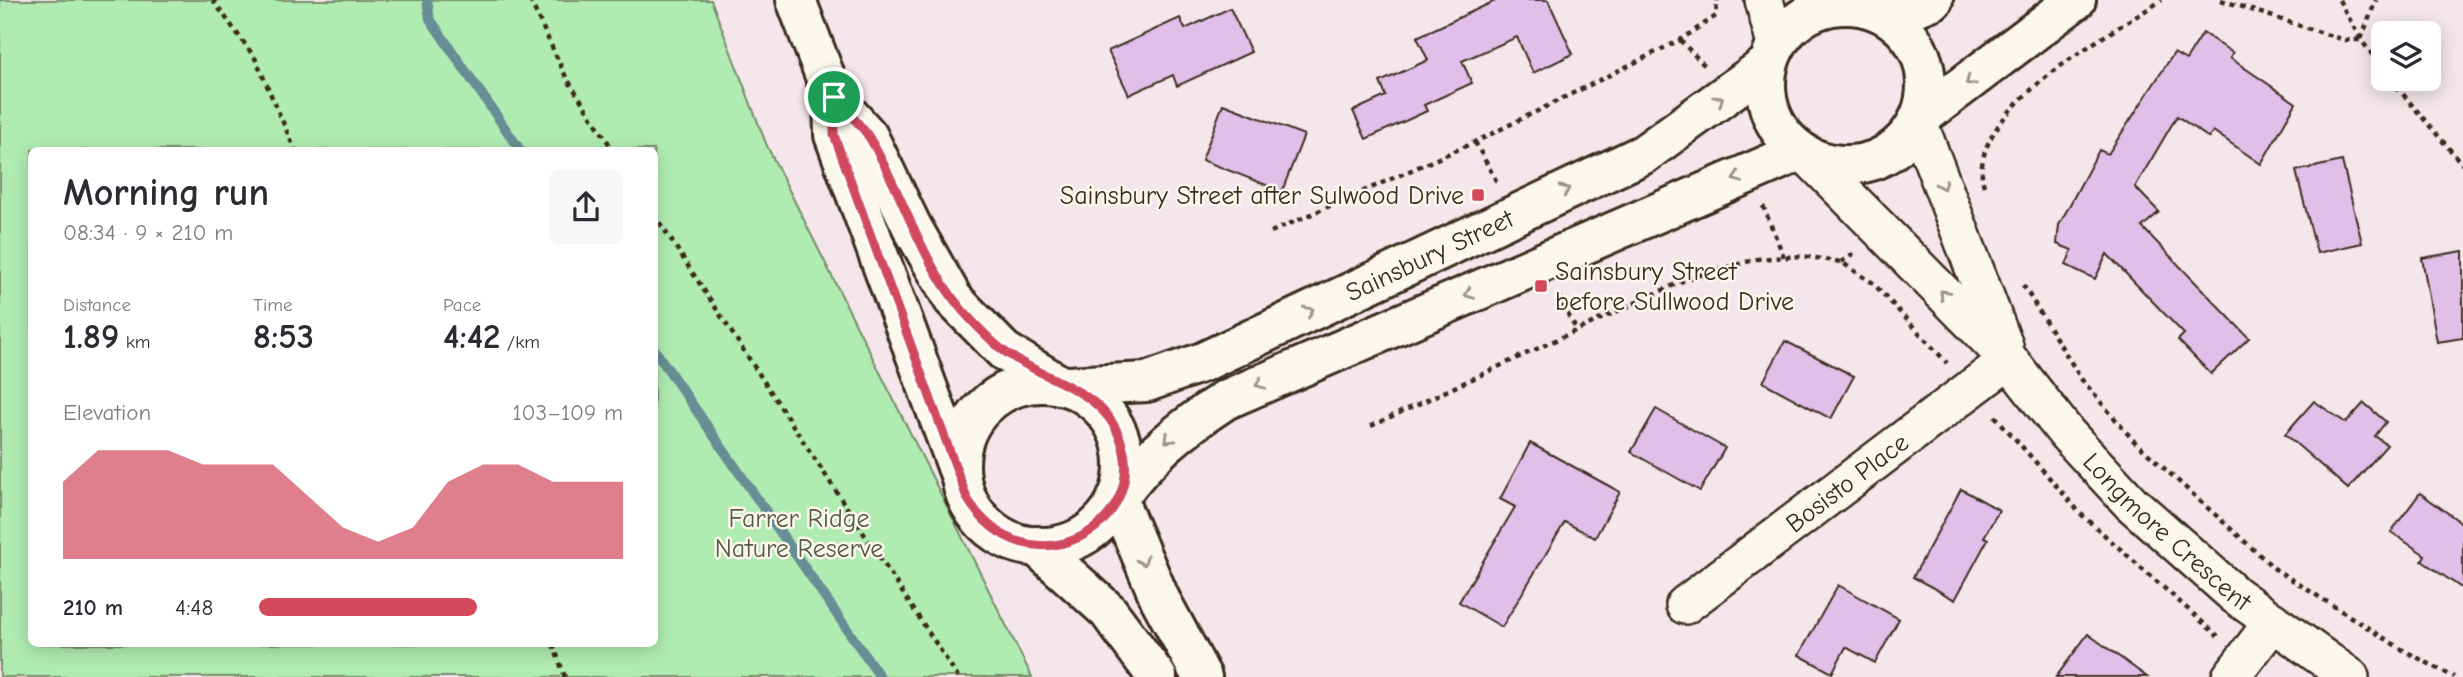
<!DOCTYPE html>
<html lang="en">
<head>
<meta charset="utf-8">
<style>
  body { margin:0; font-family:"Comic Neue",sans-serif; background:#f7f7f7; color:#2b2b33; height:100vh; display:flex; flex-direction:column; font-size:26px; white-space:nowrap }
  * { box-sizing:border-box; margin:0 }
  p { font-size:23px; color:#7c7c81 }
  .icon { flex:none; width:38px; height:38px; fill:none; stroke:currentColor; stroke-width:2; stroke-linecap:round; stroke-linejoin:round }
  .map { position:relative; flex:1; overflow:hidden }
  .side { position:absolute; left:28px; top:147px; width:630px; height:500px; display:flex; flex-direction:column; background:#fff; border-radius:10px; box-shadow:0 4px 18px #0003 }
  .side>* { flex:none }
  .buttons { position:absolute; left:2371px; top:21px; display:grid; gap:14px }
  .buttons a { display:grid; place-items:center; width:70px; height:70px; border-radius:10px; background:#fff; box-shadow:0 4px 18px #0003; font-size:35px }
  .pin { position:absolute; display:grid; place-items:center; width:60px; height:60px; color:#fff; margin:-30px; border:4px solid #fff; border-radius:50%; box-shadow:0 2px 7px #0007 }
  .round { display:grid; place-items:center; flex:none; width:74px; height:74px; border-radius:10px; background:#f7f7f7 }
  .summary { display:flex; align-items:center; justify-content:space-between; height:119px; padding:0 35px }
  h1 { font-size:38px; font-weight:700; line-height:52px }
  .stats { display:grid; grid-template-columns:repeat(3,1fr); gap:10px; height:119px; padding:7px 35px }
  .stats div { display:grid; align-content:center }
  .stats b { font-size:35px; font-weight:700 }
  .stats small { font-size:19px; font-weight:400 }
  .stats p { font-size:19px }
  .chart { height:196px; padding:14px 35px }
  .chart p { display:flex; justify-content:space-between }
  .chart svg { width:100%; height:126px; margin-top:7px; fill:#d1495b; opacity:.7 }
  ul { padding:0 35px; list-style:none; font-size:23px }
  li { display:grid; grid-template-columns:112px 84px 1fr; align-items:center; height:52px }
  li i { height:18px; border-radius:9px; background:#d1495b }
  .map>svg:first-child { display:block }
  .green { fill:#b0ecb2; stroke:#768b68; stroke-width:2; fill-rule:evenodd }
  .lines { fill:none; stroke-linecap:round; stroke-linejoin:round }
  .stream { stroke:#678e95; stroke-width:10 }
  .building { fill:#e2bfe9; stroke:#3b2a1e; stroke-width:2 }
  .minor-casing { stroke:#3b2a1e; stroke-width:42 }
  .tertiary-casing { stroke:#3b2a1e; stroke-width:44 }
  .secondary-casing { stroke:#3b2a1e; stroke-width:44 }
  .path { stroke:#3b2a1e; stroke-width:4.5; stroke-dasharray:5 5; stroke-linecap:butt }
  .minor { stroke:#fbf7ec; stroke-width:37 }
  .tertiary { stroke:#fbf7ec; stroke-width:38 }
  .secondary { stroke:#fbf7ec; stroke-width:38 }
  .oneway { stroke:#9b9085 }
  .route-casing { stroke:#fff; stroke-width:14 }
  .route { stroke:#d1495b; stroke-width:9 }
  .poi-dot { fill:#d1495b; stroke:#fbf7ec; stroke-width:2.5 }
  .labels { text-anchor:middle; stroke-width:5; stroke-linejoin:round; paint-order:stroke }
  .poi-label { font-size:26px; fill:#3b2a1e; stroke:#fbf7ec; text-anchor:end }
  .street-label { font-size:26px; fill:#3b2a1e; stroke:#fbf7ec }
  .park-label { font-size:26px; fill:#585a43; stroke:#fbf7ec }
</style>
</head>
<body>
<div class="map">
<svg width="2463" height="677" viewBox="0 0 2463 677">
  <rect width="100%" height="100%" fill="#f4e6eb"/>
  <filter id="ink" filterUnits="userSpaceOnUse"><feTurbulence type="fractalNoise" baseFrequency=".0143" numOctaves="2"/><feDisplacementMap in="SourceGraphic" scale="14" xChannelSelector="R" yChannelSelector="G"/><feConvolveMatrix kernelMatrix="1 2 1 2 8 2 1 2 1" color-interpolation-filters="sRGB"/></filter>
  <g filter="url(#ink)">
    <!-- green -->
    <path class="green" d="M 0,0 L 711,0 L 767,146 L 1032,677 L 0,677 ZM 32,150 L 654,150 L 654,644 L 32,644 Z"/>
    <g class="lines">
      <!-- stream -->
      <g class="stream">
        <polyline points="427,0 430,19 520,150"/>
        <polyline points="654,349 880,677"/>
      </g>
    </g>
    <!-- building -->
    <g class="building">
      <polygon points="1497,0 1548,0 1573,54 1533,73 1517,37 1462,61 1472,83 1424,105 1427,111 1366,139 1353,111 1386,96 1380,82 1428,60 1417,37"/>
      <polygon points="1230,8 1251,52 1177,86 1173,75 1129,95 1108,51 1180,18 1185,29"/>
      <polygon points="2203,33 2233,53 2230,58 2296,103 2261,164 2213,131 2209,138 2177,116 2135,187 2159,212 2142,227 2249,338 2211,374 2178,340 2184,334 2107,254 2095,279 2066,265 2072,250 2057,244 2059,225 2099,150 2108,154 2174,53 2186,60"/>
      <polygon points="1223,104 1304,135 1282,191 1202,160"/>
      <polygon points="2342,161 2362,243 2317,253 2296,171"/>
      <polygon points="2463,251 2463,338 2437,342 2422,258"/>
      <polygon points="1785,341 1854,376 1831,419 1763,382"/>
      <polygon points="2314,401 2346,423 2364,403 2386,422 2375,436 2387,445 2348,489 2285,434"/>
      <polygon points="1656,409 1725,448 1700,491 1631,452"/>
      <polygon points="1530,443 1620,492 1595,538 1565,522 1502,627 1459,602 1515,507 1500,499"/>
      <polygon points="1961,489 1999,510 1984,537 1988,539 1955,600 1913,577"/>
      <polygon points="2420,493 2463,524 2463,589 2422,561 2425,555 2391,532"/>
      <polygon points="1838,585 1899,619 1875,663 1846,647 1832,673 1799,655"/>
      <polygon points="2088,634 2147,677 2056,677"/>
    </g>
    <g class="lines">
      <!-- minor casing -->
      <g class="minor-casing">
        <g id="minor">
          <polyline points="1764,0 1776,45"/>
          <polyline points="1856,0 1861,6"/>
          <polyline points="1918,122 2004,346"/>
          <path id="s1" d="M 1807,155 L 2009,360 L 2067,434 L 2131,503 L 2235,595 L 2350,677"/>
          <path id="s2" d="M 1685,605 L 2009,360"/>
          <polyline points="2231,677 2273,622"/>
        </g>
      </g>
      <!-- tertiary casing -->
      <g class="tertiary-casing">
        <g id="tertiary">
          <circle cx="1846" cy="85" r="80"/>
          <polyline points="1889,17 1933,0"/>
          <polyline points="1920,118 2076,0"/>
          <path id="s3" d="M 1067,386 L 1147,382 L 1203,362 L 1644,154 L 1768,64"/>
          <path d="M 1119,496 C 1150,454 1182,428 1225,400 L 1800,151"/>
        </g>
      </g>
      <!-- secondary casing -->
      <g class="secondary-casing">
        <g id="secondary">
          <polyline points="796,0 833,97 834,135 959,472"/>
          <polyline points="833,97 868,136 912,227 953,299 1004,351 1060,385"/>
          <circle cx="1042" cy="465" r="82"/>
          <polyline points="1117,498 1160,599 1202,677"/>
          <polyline points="1036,546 1108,611 1157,677"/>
        </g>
      </g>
      <!-- path -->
      <g class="path">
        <polyline points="213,0 255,58 295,150"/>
        <polyline points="530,0 566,77 613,150"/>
        <polyline points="2221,0 2344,40 2361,40"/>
        <polyline points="2339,0 2361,40 2384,70"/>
        <polyline points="2361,39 2376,0"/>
        <polyline points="1680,40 1705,66"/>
        <polyline points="2390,79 2463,165"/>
        <polyline points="1475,142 1498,184"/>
        <path d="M 1984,186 C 1962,111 2111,34 2162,0"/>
        <polyline points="1763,206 1784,257"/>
        <polyline points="654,214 958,677"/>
        <polyline points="1271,232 1475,142 1680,40 1716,16 1717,0"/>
        <polyline points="1841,262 1855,253"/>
        <polyline points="2023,285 2082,380 2133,440 2275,569 2403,650 2454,677"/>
        <polyline points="1558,296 1576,329"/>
        <polyline points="1995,416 2082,515 2218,636"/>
        <polyline points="1371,426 1689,278 1757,259 1803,256 1841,262 1873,283 1947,363"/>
        <polyline points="553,644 565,677"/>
      </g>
      <!-- minor -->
      <use href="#minor" class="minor"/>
      <!-- tertiary -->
      <use href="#tertiary" class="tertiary"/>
      <!-- secondary -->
      <use href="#secondary" class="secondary"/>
    </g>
    <!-- one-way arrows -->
    <defs><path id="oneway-chevron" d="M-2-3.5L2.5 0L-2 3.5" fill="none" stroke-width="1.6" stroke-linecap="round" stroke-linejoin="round" transform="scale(1.75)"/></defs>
    <g class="oneway">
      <use href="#oneway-chevron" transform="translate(1970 81) rotate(143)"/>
      <use href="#oneway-chevron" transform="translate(1719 100) rotate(-36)"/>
      <use href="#oneway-chevron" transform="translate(1737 178) rotate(157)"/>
      <use href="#oneway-chevron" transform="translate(1942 185) rotate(69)"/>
      <use href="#oneway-chevron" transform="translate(1565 190) rotate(-24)"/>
      <use href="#oneway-chevron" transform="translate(1469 294) rotate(157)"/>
      <use href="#oneway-chevron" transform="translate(1944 294) rotate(-134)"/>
      <use href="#oneway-chevron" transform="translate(1309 311) rotate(-26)"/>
      <use href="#oneway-chevron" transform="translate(1260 384) rotate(157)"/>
      <use href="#oneway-chevron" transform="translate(1169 439) rotate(135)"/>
      <use href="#oneway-chevron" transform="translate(1143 561) rotate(66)"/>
    </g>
  </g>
  <g class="lines" filter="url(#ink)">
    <!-- route casing -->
    <g class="route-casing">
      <path id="route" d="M 834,97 C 845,110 860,123 869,137 C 906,198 922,270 973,322 C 983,332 993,343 1004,351 C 1043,381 1101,387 1120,438 C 1153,526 1027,596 967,498 L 834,135 Z"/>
    </g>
    <!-- route -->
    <use href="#route" class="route"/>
  </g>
  <!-- markers -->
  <g class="poi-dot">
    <rect x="1471" y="188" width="14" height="14" rx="3.5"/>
    <rect x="1534" y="279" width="14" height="14" rx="3.5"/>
  </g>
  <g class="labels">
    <!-- poi labels -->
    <g class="poi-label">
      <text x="1464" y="204">Sainsbury Street after Sulwood Drive</text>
      <text x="1555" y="280" text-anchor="start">Sainsbury Street<tspan x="1555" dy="30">before Sullwood Drive</tspan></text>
    </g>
    <!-- street labels -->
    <g class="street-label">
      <text dy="9" stroke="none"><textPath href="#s3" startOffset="390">Sainsbury Street</textPath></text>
      <text dy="9" stroke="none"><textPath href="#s2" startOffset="203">Bosisto Place</textPath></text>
      <text dy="9" stroke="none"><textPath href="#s1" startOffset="522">Longmore Crescent</textPath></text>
    </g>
    <!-- park labels -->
    <g class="park-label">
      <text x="799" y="527">Farrer Ridge<tspan x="799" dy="30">Nature Reserve</tspan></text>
    </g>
  </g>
</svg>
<div class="buttons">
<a><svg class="icon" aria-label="layers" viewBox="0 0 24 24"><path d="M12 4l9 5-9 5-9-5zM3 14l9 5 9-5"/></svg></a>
</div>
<div class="pin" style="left:834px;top:97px;background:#1e9e55"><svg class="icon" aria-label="arrive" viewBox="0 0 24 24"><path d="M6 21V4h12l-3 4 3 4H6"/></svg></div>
<section class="side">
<div class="summary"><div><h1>Morning run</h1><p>08:34 · 9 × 210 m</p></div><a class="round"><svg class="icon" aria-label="share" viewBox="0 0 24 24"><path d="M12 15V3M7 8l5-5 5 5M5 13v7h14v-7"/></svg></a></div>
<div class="stats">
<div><p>Distance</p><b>1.89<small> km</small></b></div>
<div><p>Time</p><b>8:53</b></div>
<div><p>Pace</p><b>4:42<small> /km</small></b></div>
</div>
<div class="chart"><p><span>Elevation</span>103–109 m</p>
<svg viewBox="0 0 160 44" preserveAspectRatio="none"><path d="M0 44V17L10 6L20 6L30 6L40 11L50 11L60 11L70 22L80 33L90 38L100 33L110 17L120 11L130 11L140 17L150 17L160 17V44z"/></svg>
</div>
<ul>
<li><b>210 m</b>4:48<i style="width:60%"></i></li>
</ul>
</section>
</div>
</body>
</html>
